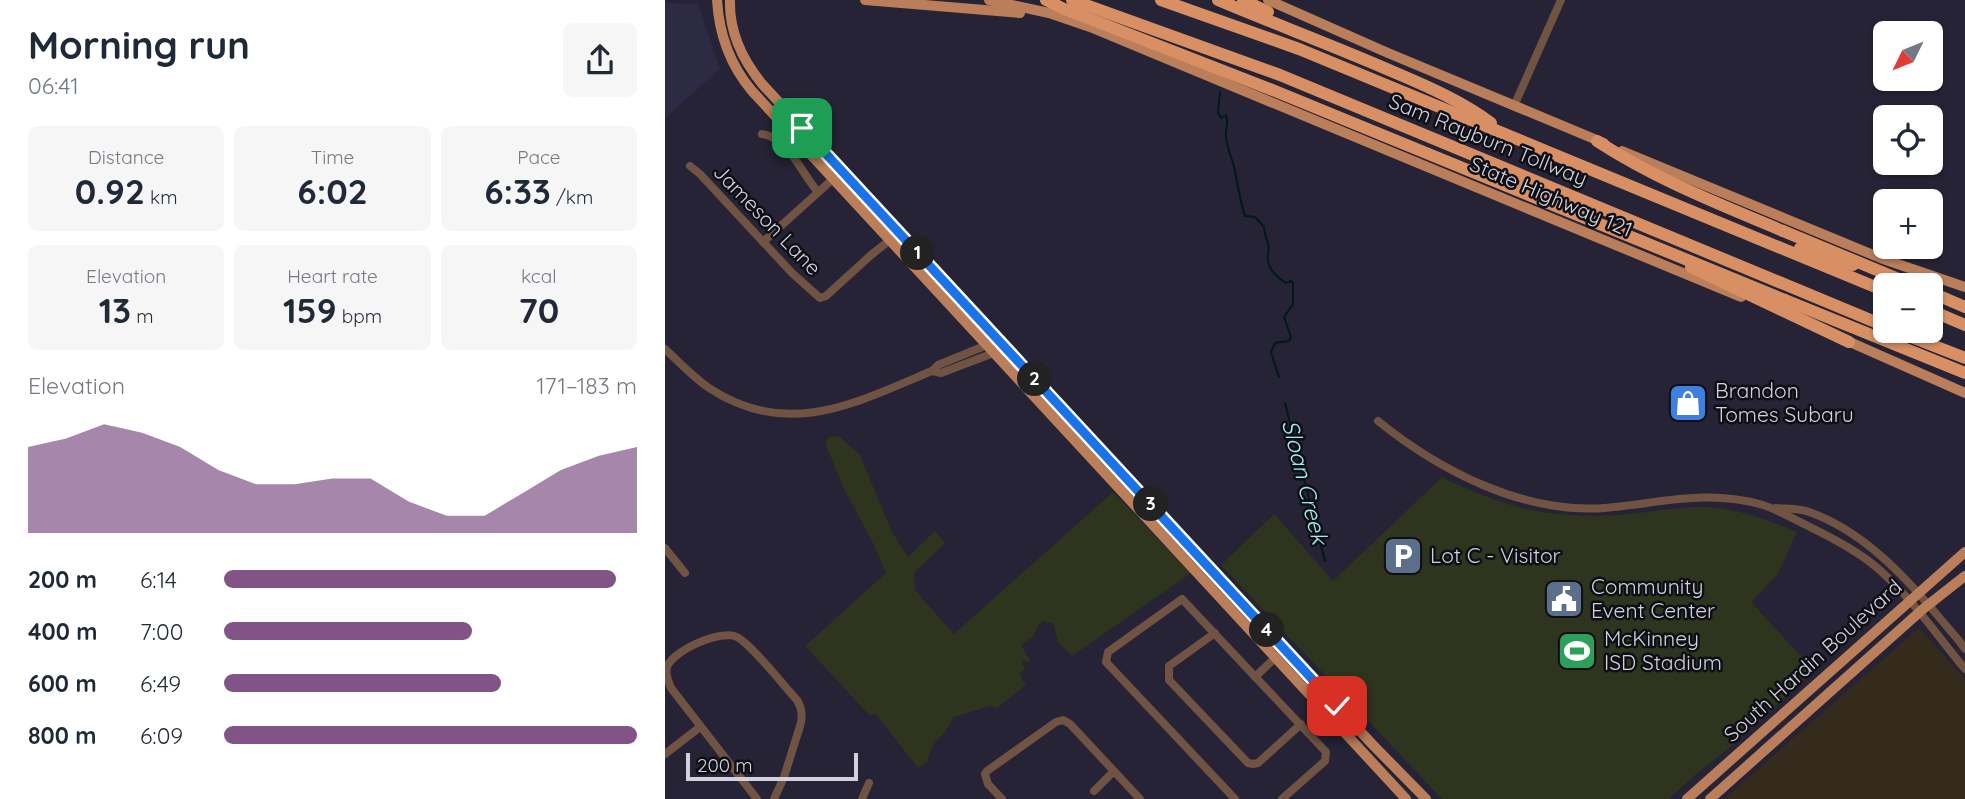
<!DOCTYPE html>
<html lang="en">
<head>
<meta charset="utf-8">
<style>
  body { margin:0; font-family:Quicksand,sans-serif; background:#f6f6f7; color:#1f2937; height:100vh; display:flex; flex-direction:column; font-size:26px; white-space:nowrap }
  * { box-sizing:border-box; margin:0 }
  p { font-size:23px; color:#747a83 }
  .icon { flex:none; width:38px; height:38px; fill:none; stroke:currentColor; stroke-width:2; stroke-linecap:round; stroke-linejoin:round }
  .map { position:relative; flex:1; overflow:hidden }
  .sheet { display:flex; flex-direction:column; background:#fff; width:665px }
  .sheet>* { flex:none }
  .needle { width:46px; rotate:227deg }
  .tools { position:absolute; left:1208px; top:21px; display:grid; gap:14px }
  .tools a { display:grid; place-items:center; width:70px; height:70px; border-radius:10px; background:#fff; box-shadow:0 2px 5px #0004; font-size:35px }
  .scale { position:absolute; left:21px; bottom:18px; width:172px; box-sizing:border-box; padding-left:7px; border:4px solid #d2d1dd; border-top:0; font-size:19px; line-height:24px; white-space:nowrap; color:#d2d1dd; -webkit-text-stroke:5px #0e0e15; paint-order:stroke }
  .pin { position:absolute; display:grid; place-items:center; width:60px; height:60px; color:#fff; margin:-30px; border-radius:14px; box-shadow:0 4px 10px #0006 }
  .km { position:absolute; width:35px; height:35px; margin:-18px; border-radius:50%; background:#222; color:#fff; font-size:19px; line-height:35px; text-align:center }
  .round { display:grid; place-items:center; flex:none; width:74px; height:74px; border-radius:10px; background:#f6f6f7 }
  .headline { display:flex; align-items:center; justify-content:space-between; height:119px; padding:0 28px }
  h1 { font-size:38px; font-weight:700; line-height:52px }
  .figures { display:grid; grid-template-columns:repeat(3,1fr); gap:10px; height:119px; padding:7px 28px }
  .figures div { display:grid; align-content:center; border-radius:10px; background:#f6f6f7; text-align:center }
  .figures b { font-size:35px; font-weight:700 }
  .figures small { font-size:19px; font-weight:400 }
  .figures p { font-size:19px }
  .chart { height:196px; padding:14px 28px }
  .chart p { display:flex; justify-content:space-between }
  .chart svg { width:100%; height:126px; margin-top:7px; fill:#815387; opacity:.7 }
  ul { padding:0 28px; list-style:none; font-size:23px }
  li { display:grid; grid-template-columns:112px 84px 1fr; align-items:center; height:52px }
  li i { height:18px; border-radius:9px; background:#815387 }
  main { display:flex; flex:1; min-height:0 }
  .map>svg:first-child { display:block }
  .built { fill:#2d2b43 }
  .industrial { fill:#352b1c }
  .green { fill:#2e341e }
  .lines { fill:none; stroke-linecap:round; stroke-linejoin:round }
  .stream { stroke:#00191a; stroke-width:2 }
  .minor { stroke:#705342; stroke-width:8 }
  .major { stroke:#ba7e5a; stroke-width:10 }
  .highway { stroke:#d88f64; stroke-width:12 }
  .highway-bridge { stroke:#d88f64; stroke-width:12 }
  .route-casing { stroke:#fff; stroke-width:14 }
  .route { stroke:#1a73e8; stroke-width:9 }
  .labels { text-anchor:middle; stroke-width:5; stroke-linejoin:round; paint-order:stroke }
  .street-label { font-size:21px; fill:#d2d1dd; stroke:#0e0e15 }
  .poi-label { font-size:21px; fill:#d2d1dd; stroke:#0e0e15; text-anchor:start }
  .water-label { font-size:23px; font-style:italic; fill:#9eecec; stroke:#0e0e15 }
</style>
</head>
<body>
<main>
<section class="sheet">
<div class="headline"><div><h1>Morning run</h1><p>06:41</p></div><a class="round"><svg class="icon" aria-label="share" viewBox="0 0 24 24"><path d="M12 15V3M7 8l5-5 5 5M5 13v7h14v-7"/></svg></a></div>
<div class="figures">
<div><p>Distance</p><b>0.92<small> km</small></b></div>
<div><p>Time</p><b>6:02</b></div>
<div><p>Pace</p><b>6:33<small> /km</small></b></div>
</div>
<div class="figures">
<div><p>Elevation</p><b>13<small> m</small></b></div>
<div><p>Heart rate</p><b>159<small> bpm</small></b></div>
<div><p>kcal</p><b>70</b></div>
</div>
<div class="chart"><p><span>Elevation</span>171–183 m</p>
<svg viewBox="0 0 160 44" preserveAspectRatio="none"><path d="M0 44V14L10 11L20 6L30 9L40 14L50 22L60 27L70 27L80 25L90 25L100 33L110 38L120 38L130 30L140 22L150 17L160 14V44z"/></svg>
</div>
<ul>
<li><b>200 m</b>6:14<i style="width:95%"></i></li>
<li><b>400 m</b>7:00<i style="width:60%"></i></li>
<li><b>600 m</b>6:49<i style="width:67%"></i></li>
<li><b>800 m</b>6:09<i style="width:100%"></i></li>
</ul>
</section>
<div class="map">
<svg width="1300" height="799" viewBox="0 0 1300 799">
  <rect width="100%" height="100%" fill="#252335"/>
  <!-- built -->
  <polygon class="built" points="0,3 33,4 55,69 0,118"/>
  <!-- industrial -->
  <polygon class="industrial" points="1254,628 1300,679 1300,799 1059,799"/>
  <!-- green -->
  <g class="green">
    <path d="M 166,436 L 175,437 L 195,455 L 227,532 L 243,557 L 270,531 L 280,543 L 249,573 L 250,590 L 289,634 L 448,492 L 526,573 L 407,656 L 393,642 L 388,623 L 378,621 L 373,626 L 368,637 L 356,645 L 366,662 L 356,661 L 360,669 L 354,674 L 361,685 L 332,708 L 325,706 L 289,717 C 285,723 282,731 276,736 C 268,744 265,749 263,761 L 253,768 L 210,713 L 205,716 L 140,646 L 221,573 L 209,545 L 178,487 L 161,445 L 162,439 Z"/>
    <path d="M 777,477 C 817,497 860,513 905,515 C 921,516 938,516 954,515 C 982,513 1010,506 1039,507 C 1072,508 1103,520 1132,532 L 1113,574 L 1086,602 L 1149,670 L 1069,744 L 1031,774 L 1004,799 L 777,799 L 556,565 L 609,514 L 668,581 Z"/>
  </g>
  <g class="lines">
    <!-- stream -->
    <g class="stream">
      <path d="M 555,92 L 553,112 L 556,118 L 561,115 C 564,123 560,129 561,137 C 562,149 568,160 570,171 C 573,186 575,201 580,216 L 590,217 L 599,227 C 599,234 601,237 603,243 C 605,249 602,255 603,261 C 604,270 614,279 621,283 L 626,281 L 628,283 L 628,304 L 619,317 L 626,337 L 624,341 L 610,343 L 606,352 L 614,377"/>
      <polyline points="620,403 660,561"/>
    </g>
    <!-- minor -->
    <g class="minor">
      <polyline points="849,106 896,0"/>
      <path d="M 97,134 C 124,138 136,173 153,192"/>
      <polyline points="25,166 35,174 127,273 155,298 161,296 206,255 234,233"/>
      <polyline points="98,242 168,179"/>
      <path d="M 0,349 C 14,362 28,377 44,388 C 123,440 190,403 267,371 L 273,365 L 327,343"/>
      <polyline points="267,371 276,373 334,351"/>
      <path d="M 713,421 C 775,471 858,514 940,508 C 996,503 1042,489 1098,505 C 1113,510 1127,518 1141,525 C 1163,536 1185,547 1205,562 C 1242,591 1270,633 1300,669"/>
      <path d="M 1111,508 C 1122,509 1133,508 1144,512 C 1196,530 1238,574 1273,616 C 1282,627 1292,637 1300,649"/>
      <polyline points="0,548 20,573"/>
      <polyline points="550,633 504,666 504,680 583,763 588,764 593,763 636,724"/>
      <polyline points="590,677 611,657"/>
      <polyline points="643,732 664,714"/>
      <polyline points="0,754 35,727"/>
      <polyline points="429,791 449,771"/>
      <path d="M 92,799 L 6,688 C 3,681 0,674 2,667 C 8,650 57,629 72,637 C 87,645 119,686 132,700 C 137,709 138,716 135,726 L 119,777 L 109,799"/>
      <polyline points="197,799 204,783"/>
      <polyline points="337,799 323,784 320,774 322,771 391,722 398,720 405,724 475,799"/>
      <polyline points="570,799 441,662 443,652 517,599 661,752 660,761 617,799"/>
    </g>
    <!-- major -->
    <g class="major">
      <path d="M 52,0 C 54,34 65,65 87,91 L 741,799"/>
      <path d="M 65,0 C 64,32 78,61 98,85 L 707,744 L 761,799"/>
      <polyline points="200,0 355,13"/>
      <polyline points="324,0 384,13 425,27 1076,297"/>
      <polyline points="603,0 723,53 939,143"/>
      <polyline points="957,151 1218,259 1300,287"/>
      <polyline points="1178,339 1300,393"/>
      <polyline points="1022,799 1300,552"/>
      <polyline points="1045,799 1258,609 1300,576"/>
    </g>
    <!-- highway -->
    <g class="highway">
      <polyline points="407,0 615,75 1220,326"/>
      <polyline points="496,0 634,49 1220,291"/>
      <path d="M 553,0 C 612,25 672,47 731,73 C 764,87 798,102 826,123"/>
      <polyline points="578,0 603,12"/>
      <path d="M 932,141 C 990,179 1054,204 1118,231"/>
      <polyline points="860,184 904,206"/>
      <polyline points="1135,248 1188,265"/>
      <polyline points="1026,267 1184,342"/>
      <polyline points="1265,292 1300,307"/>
      <polyline points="1120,300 1300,373"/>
      <polyline points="1265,310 1300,325"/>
      <polyline points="1231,331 1300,358"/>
    </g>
    <!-- highway-bridge -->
    <g class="highway-bridge">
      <polyline points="381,0 397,8 610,91 1120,300"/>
      <polyline points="1118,231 1248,285"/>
    </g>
  </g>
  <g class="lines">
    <!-- route casing -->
    <g class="route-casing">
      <polyline id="route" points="137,128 672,706"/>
    </g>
    <!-- route -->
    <use href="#route" class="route"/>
  </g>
  <!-- icons -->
  <defs>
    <g id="shop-square" transform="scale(2.0125)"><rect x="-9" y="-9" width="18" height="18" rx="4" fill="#3f7fe0" stroke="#0e0e15"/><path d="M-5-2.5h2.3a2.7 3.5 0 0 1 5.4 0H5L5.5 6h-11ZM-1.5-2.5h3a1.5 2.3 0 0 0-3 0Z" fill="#fff"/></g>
    <g id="parking-square" transform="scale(2.0125)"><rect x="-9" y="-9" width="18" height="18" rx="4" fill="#5c6f8a" stroke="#0e0e15"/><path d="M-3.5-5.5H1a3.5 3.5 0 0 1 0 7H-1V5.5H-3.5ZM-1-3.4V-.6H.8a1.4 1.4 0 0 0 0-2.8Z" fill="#fff"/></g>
    <g id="civic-square" transform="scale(2.0125)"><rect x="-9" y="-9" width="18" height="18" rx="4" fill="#5c6f8a" stroke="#0e0e15"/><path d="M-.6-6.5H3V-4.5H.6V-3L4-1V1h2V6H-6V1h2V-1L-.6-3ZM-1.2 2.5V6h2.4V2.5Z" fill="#fff"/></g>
    <g id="stadium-square" transform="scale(2.0125)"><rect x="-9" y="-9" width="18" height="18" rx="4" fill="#2e9e5b" stroke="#0e0e15"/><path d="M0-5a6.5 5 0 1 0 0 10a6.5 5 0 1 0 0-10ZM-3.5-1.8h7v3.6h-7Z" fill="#fff"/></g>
  </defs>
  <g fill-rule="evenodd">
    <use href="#shop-square" x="1023" y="403"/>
    <use href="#parking-square" x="738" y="556"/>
    <use href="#civic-square" x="899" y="599"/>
    <use href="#stadium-square" x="912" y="651"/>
  </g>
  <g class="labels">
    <!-- street labels -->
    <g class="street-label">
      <text transform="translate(823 140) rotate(22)" y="7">Sam Rayburn Tollway</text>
      <text transform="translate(886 197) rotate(23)" y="7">State Highway 121</text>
      <text transform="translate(102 220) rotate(46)" y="7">Jameson Lane</text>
      <text transform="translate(1148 661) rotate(-42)" y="7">South Hardin Boulevard</text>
    </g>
    <!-- poi labels -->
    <g class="poi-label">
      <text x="1050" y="398">Brandon<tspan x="1050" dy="24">Tomes Subaru</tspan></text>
      <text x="765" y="563">Lot C - Visitor</text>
      <text x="926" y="594">Community<tspan x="926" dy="24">Event Center</tspan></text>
      <text x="939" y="646">McKinney<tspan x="939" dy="24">ISD Stadium</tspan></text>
    </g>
    <!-- water labels -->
    <g class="water-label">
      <text transform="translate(640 482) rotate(76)" y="8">Sloan Creek</text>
    </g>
  </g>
</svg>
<div class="tools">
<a><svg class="needle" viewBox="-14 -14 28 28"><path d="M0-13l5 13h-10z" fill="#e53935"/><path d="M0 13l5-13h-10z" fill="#747a83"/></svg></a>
<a><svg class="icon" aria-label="locate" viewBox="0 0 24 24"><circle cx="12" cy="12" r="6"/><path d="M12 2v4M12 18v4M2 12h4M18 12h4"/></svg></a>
<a>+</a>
<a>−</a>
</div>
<div class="scale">200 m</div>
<div class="pin" style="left:137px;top:128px;background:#1e9e55"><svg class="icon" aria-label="arrive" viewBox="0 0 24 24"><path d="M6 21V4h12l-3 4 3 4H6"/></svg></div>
<div class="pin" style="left:672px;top:706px;background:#d93025"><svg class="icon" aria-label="check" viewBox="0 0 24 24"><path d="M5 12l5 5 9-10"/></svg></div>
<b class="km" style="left:253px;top:253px">1</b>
<b class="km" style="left:370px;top:379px">2</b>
<b class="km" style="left:486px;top:504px">3</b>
<b class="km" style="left:602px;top:630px">4</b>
</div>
</main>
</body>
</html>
